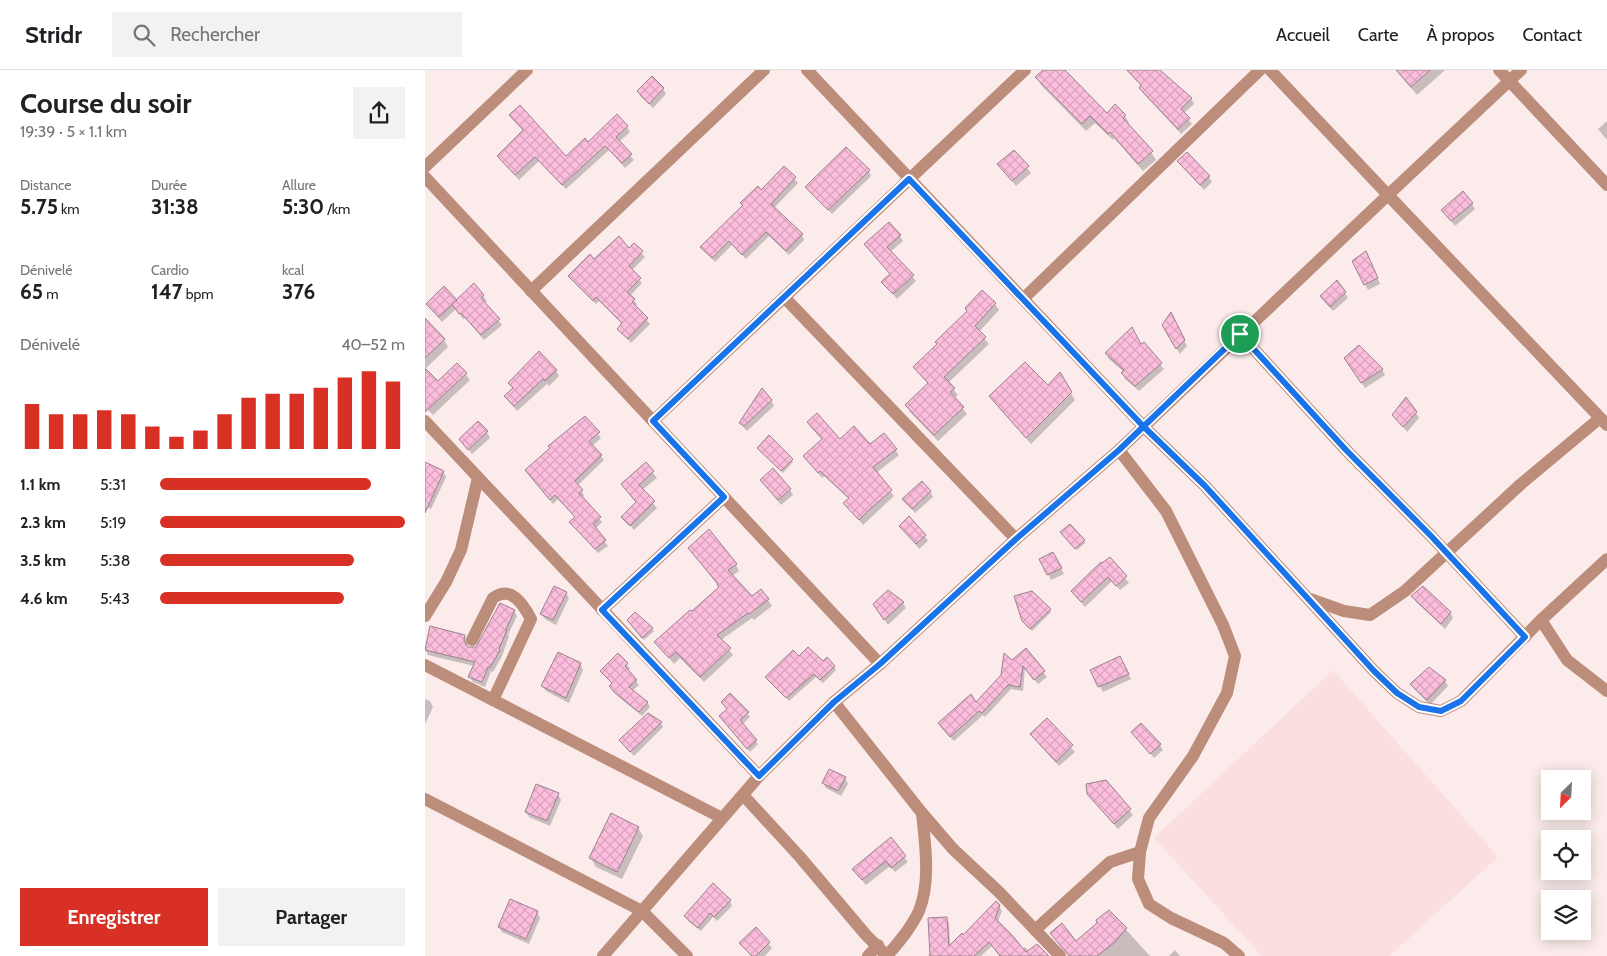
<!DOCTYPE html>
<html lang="fr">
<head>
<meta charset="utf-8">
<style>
  body { margin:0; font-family:Cabin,sans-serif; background:#f2f2f2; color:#202124; height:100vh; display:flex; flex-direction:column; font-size:19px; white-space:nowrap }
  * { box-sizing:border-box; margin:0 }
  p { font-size:16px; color:#757577 }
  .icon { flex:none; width:28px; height:28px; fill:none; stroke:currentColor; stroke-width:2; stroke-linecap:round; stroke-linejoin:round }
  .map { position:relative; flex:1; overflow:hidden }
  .panel { display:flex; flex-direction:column; background:#fff; width:425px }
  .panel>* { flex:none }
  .needle { width:32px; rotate:204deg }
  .buttons { position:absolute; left:1116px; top:700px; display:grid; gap:10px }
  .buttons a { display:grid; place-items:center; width:50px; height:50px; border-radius:0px; background:#fff; box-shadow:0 2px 12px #0003; font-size:25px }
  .pin { position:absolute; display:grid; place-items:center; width:42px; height:42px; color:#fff; margin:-21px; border:2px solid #fff; border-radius:50%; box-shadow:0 1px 5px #0007 }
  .round { display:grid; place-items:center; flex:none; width:52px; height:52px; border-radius:0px; background:#f2f2f2 }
  .head { display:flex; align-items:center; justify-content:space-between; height:85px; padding:0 20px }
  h1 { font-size:28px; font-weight:700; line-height:38px }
  .metrics { display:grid; grid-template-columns:repeat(3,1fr); gap:8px; height:85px; padding:5px 20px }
  .metrics div { display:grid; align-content:center }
  .metrics b { font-size:21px; font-weight:700 }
  .metrics small { font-size:14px; font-weight:400 }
  .metrics p { font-size:14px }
  .chart { height:140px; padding:10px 20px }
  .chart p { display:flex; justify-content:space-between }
  .chart svg { width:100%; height:90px; margin-top:5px; stroke:#d93025; stroke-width:6 }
  .action { display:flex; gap:10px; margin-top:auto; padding:10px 20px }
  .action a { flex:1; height:58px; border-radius:0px; background:#d93025; color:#fff; font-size:20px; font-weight:700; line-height:58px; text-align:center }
  .action a+a { background:#f2f2f2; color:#202124 }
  ul { padding:0 20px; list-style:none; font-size:16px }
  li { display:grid; grid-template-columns:80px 60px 1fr; align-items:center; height:38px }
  li i { height:12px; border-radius:6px; background:#d93025 }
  header { display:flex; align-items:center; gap:30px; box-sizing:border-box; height:70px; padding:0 25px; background:#fff; border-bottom:1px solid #e0e0e0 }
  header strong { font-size:24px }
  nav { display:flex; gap:28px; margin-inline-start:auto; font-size:18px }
  .search { width:350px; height:45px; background:#f2f2f2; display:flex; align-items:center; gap:12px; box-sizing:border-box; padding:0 18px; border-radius:0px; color:#757577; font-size:19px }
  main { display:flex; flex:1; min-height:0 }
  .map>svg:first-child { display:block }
  .built { fill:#fbdedf }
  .shadow { fill:#0003 }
  .building { fill:url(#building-cross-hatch); stroke:#99838d }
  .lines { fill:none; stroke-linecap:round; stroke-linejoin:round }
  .minor { stroke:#bc8d7a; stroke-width:12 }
  .tertiary { stroke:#bc8d7a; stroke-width:12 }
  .route-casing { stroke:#fff; stroke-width:10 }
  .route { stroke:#1a73e8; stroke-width:6 }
</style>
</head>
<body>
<header>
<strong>Stridr</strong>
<div class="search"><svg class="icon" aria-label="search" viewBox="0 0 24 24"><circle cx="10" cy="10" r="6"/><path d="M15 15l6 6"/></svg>Rechercher</div>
<nav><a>Accueil</a><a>Carte</a><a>À propos</a><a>Contact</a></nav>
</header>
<main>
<section class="panel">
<div class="head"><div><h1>Course du soir</h1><p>19:39 · 5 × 1.1 km</p></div><a class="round"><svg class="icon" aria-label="share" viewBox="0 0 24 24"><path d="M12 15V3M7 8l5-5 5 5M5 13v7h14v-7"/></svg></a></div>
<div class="metrics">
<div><p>Distance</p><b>5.75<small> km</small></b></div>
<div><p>Durée</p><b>31:38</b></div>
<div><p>Allure</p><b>5:30<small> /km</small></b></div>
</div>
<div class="metrics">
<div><p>Dénivelé</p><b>65<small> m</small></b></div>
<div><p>Cardio</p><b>147<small> bpm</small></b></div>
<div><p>kcal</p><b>376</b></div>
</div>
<div class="chart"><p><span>Dénivelé</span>40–52 m</p>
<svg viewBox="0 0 160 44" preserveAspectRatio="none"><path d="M5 44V22M15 44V27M25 44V27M35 44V25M45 44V27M55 44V33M65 44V38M75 44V35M85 44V27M95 44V19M105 44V17M115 44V17M125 44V14M135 44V9M145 44V6M155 44V11"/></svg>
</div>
<ul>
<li><b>1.1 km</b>5:31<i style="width:86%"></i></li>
<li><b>2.3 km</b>5:19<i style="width:100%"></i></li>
<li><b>3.5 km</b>5:38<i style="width:79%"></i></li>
<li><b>4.6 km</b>5:43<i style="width:75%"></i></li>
</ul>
<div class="action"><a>Enregistrer</a><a>Partager</a></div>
</section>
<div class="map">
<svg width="1182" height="886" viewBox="0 0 1182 886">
  <defs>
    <pattern id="building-cross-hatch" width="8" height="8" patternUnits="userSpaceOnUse" patternTransform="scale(1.25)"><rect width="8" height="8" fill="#fdbede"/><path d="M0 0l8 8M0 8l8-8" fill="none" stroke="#d9a3be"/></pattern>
  </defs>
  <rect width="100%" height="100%" fill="#fbebeb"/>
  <!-- built -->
  <polygon class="built" points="908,600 1073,787 964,886 837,886 729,768"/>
  <!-- shadow -->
  <g class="shadow">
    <polygon points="620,0 638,0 682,44 700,46 704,53 702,55 726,82 731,90 718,101 689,68 688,70 670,53 661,61 616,15 612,8"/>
    <polygon points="701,0 733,0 766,28 769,34 759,43 767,54 756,64 718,23 715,18 717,16"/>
    <polygon points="971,0 1020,0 992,25"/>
    <polygon points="227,8 238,19 241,24 228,38 216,27 213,22"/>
    <polygon points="86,45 141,87 163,73 202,57 205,62 194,72 209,90 200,98 184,80 141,119 114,91 94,110 73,86 99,61"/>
    <polygon points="1182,51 1182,70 1173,59"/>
    <polygon points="589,81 606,103 591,116 574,94"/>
    <polygon points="754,92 784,107 787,112 779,120"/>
    <polygon points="359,98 373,113 349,138 377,165 379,170 364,185 344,166 321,189 307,175 290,192 277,177 336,122"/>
    <polygon points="444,101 446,106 407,144 382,117"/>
    <polygon points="1047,134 1050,139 1030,156 1021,145"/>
    <polygon points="474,165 478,171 465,182 491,211 472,229 458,212 466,205 440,175"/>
    <polygon points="209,175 220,187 206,201 217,213 205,226 212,234 210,237 225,254 206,273 194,259 198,255 174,231 171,234 144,206 169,190 204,180"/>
    <polygon points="944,188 955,214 943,220 940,214"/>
    <polygon points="49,214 62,231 59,233 77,255 59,270 40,248 38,249 31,239 17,252 2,235 32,231"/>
    <polygon points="920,223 923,228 908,241 900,232"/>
    <polygon points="570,234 574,240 554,262 564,274 523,313 533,325 529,328 542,344 513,371 485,342 482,336 504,315 489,297"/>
    <polygon points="748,249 762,276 755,284 738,255"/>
    <polygon points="5,255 19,270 23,277 0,299 0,260"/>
    <polygon points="718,274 739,299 714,321 700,309 697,303 699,302 684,289 681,284"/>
    <polygon points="924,294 957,299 960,305 940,318"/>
    <polygon points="0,299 13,312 40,303 45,310 8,345 0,337"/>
    <polygon points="131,301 134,306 124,316 122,314 92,341 84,332 81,327 88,319 84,313"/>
    <polygon points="634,304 650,330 606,374 570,333 565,326 623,317"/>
    <polygon points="346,330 349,336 322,361 319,358 316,353"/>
    <polygon points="991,343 994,348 982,362 969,345"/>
    <polygon points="160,348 176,368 167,376 179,390 152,416 159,425 157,428 177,452 170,459 183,476 173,483 149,457 151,448 133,429 128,434 104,405"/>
    <polygon points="384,353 415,370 445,375 459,365 474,385 451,403 469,426 438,455 420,433 424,429 399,406 397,408 380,387 398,370"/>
    <polygon points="62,362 65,368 47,384 35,369"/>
    <polygon points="335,380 367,390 368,392 358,403"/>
    <polygon points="220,393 232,408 217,420 232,438 209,460 198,447 212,433 197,414"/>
    <polygon points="0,394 18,402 21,407 6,439 0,436"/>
    <polygon points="336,410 365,420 368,425 356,435"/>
    <polygon points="505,421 508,427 490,443 479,429"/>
    <polygon points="476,456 500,466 503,471 494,479"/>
    <polygon points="638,465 659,471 660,473 652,480"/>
    <polygon points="264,478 311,495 314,501 307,506 327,528 343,530 347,536 329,550 327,548 296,570 308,585 279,612 255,588 249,594 231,572 295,518"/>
    <polygon points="684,488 704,513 695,520 687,511 660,537 647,521"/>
    <polygon points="616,489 631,489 639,504 626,510"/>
    <polygon points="463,522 478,533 481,538 463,555 452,539"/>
    <polygon points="141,523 144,528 131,555 120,549 116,544"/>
    <polygon points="988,527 1025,542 1028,548 1020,559 991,532"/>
    <polygon points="625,540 626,542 607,561 600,553"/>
    <polygon points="89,541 92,546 83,565 84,566 77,586 68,602 66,601 60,617 48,612 45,607 49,596 3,585 0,579 39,566 43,572 42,578 48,579"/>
    <polygon points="210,543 229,561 219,570 205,553"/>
    <polygon points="601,580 622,607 613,614 600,599 598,621 586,619 560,647 558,645 529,671 517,658 551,634 577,605 587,592"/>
    <polygon points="374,588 398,592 409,596 411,600 398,613 391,607 364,631 342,607"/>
    <polygon points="698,593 706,609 678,622 667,600"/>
    <polygon points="155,594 158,600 144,633 121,621 117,616"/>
    <polygon points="202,594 205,599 202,601 214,615 207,621 222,632 225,637 217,646 194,627 185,616 188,614 177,601"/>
    <polygon points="1020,611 1023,616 1005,635 989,619 986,614"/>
    <polygon points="305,624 325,647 317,655 333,674 325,682 295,647 303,640 297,632"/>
    <polygon points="0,629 5,631 8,637 0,654"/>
    <polygon points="223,645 236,653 238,657 209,686 196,671"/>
    <polygon points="622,650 650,682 634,696 606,664"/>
    <polygon points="708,662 735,675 738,680 729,688"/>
    <polygon points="420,708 423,714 416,726 401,718 398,713"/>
    <polygon points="680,712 708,745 693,759 667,729"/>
    <polygon points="133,724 136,730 125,756 104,747 101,742"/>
    <polygon points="213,758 218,766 197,809 171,797 166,788"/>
    <polygon points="465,769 483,792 470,802 465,796 441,815 432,804"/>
    <polygon points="305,831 307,836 292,851 288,847 276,861 263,851 261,846"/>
    <polygon points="574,836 577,841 572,853 597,879 600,877 604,881 613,886 575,886 567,876 556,886 503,886 506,883 521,848 524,853 525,877"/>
    <polygon points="684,841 725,886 645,886 651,872 674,853"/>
    <polygon points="112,842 115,848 104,874 77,862 74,857"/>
    <polygon points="331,859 347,878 340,886 326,886 316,874"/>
    <polygon points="750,880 755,886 744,886"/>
  </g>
  <!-- building -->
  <g class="building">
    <polygon points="618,0 640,0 682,43 690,34 701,45 698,48 728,81 713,94 685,62 683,64 665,46 657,54 610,7"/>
    <polygon points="702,0 735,0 767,28 756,39 765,48 753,59 714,18 716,15"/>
    <polygon points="971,0 1005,0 986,17"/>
    <polygon points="227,6 239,18 224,34 212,21"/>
    <polygon points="95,35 141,86 160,68 163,72 192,44 203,56 191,67 207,84 197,93 180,76 137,115 110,87 90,105 72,86 98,60 84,45"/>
    <polygon points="421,77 445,100 403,140 380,117"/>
    <polygon points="589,80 604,96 587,111 572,94"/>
    <polygon points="762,82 785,106 775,115 752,91"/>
    <polygon points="359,96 371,107 346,134 378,164 361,181 341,162 317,185 304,171 287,188 275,177 318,135 315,133 333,116 336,120"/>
    <polygon points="1038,121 1048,133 1026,151 1016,140"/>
    <polygon points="464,152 476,165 462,177 489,205 468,224 456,212 465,204 439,174"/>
    <polygon points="194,166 204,178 209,173 218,181 204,196 216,208 202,222 210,229 207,232 223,248 203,269 192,259 197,253 171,227 168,231 143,206 165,184 169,189"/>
    <polygon points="941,181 953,208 939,215 927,191"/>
    <polygon points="912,210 921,222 905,237 895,226"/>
    <polygon points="49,213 59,225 56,228 75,249 56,265 36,243 34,244 27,234"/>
    <polygon points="19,216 32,230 14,247 1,234"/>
    <polygon points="557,220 571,233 550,256 561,267 519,307 530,318 525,322 539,337 509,365 480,335 503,313 488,297 512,274 510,272 542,241 540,238"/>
    <polygon points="746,242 760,270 751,279 737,255"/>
    <polygon points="0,248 20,269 0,288"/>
    <polygon points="707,257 716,274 719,272 737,293 710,316 696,303 699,300 680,283"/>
    <polygon points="934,275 958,299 936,313 919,288"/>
    <polygon points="114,281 132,300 120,311 118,309 89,336 79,326 88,318 83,313"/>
    <polygon points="600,292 623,315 635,302 647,322 601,368 564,326"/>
    <polygon points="32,293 42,303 0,342 0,298 13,311"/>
    <polygon points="337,318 347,330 319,356 314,353"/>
    <polygon points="981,327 992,342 978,357 967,345"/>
    <polygon points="392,343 415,369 429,356 445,374 459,363 472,379 448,397 467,420 444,440 434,450 418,433 424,428 395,401 393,403 378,386 397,369 382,352"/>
    <polygon points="160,346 175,362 164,371 177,385 150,411 158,420 154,423 176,447 168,454 181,470 170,479 144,452 150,447 130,425 125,430 100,400 125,378 123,376"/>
    <polygon points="53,351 63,361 43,380 34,369"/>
    <polygon points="344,365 368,389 356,401 332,378"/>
    <polygon points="0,392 19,401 0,443"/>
    <polygon points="221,392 229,401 214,415 230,431 205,456 196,447 211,432 196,414"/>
    <polygon points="348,398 366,419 353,430 335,410"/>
    <polygon points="497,411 506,421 487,439 477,429"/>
    <polygon points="484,446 501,465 491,474 474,456"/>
    <polygon points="645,454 660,470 650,479 635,462"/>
    <polygon points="284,459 312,494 303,500 327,526 336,519 344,529 324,544 323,543 292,565 306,578 275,607 251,582 244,588 229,572 265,540 267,541 294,517 292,515 293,514 263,478"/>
    <polygon points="628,482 637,498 622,505 614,489"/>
    <polygon points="685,487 702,506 691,516 683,507 656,532 646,521 676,492 677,493"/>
    <polygon points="129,516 142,522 128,550 115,544"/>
    <polygon points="998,516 1026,542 1016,554 986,526"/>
    <polygon points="463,520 479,532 459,550 448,534"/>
    <polygon points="607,521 626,539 605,559 597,551 589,526"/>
    <polygon points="75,533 90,540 81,559 82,560 74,579 75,580 65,598 63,597 57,612 43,607 50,592 0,580 5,556 40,565 39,570 41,575 44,577 51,577"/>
    <polygon points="210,542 228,558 217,568 202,550"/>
    <polygon points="383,577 398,591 402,587 410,596 395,610 389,604 361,628 340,607 368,580 374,586"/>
    <polygon points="601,578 620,601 609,610 598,596 595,617 583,615 557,643 554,641 525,667 513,653 546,624 551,632 576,605 579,583 587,590"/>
    <polygon points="133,582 156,593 141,628 116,616"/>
    <polygon points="193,583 203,593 200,596 212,610 204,617 223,632 214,642 190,623 184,616 187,613 175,601"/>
    <polygon points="695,586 704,604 673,617 665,600"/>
    <polygon points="1004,597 1021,610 1002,630 985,614"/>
    <polygon points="305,623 324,642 315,650 332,670 322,679 294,646 302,639 296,632"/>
    <polygon points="223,643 237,652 205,682 194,670"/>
    <polygon points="622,648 648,675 631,692 605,664"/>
    <polygon points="716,653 736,674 725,684 706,662"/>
    <polygon points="404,699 421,707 413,721 397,713"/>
    <polygon points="681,710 706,739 689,754 662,724 661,714"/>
    <polygon points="111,714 134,723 122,751 100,742"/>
    <polygon points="186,743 214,757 192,802 164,788"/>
    <polygon points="466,767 481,786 466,798 461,791 437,810 427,799"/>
    <polygon points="288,813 306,830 289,847 285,843 273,858 259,846"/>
    <polygon points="85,829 113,841 101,869 73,857"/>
    <polygon points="571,831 575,835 570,848 587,865 601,882 612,874 624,886 575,886 564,872 549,886 505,886 503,848 522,847 524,876 537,863 538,865"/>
    <polygon points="684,840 702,858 689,873 672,886 644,886 625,863 637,853 651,871 672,853 671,850"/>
    <polygon points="331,857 345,872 331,886 327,886 314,873"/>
  </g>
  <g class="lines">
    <!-- minor -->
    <g class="minor">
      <polyline points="382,0 718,356 780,416 949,601 972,623 994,637 1016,641 1036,631 1116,550 1182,489"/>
      <polyline points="1074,0 1182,115"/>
      <polyline points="0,97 102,0"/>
      <polyline points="0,107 455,594"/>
      <polyline points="106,221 339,0"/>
      <polyline points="359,227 591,469"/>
      <polyline points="598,229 835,0"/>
      <polyline points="815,264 921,380 1007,467 1100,567"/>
      <polyline points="0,351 334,706"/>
      <polyline points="228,351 600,0"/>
      <polyline points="694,380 741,441 798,555 810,586 802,623 768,686 724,748 715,782 713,809 724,834 746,848 799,873 814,886"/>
      <polyline points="885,529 919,541 945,545 980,521 1096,414 1175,348"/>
      <polyline points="177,540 299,427"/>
      <polyline points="0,546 21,512 36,480 53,408"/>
      <polyline points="1116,550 1142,590 1182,621"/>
      <path d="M 47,570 L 68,528 C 86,515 98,534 106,549 L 68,630"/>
      <polyline points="0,595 297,748"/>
      <polyline points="409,632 497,743 528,779 574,822 635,886"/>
      <polyline points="318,725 375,787 441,865 462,886"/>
      <polyline points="0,729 217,841 262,886"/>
      <polyline points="610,860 685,792 715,782"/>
      <polyline points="178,886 334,706 409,632 455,594 591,469 694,380 963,125 1182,355"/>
      <polyline points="443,886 453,875"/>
      <path d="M 462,886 C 474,872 486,858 494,841 C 506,811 500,774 497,743"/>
    </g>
    <!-- tertiary -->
    <polyline class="tertiary" points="845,0 963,125 1096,0"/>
  </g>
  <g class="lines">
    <!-- route casing -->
    <g class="route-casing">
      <polyline id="route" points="815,264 694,380 591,469 455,594 409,632 334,706 177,540 299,427 228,351 484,109 718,356 780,416 949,601 972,623 994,637 1016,641 1036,631 1100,567 1007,467 921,380 815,264"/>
    </g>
    <!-- route -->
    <use href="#route" class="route"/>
  </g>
</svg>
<div class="buttons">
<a><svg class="needle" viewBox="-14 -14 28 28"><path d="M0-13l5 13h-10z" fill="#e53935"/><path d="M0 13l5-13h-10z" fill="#757577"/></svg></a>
<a><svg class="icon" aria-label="locate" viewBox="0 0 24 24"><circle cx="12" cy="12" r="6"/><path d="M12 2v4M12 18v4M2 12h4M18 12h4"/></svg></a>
<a><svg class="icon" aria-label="layers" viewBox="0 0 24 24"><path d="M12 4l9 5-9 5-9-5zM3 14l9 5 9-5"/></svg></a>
</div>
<div class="pin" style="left:815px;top:264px;background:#1e9e55"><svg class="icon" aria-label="arrive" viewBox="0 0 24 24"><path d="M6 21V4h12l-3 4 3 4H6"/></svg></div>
</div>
</main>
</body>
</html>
